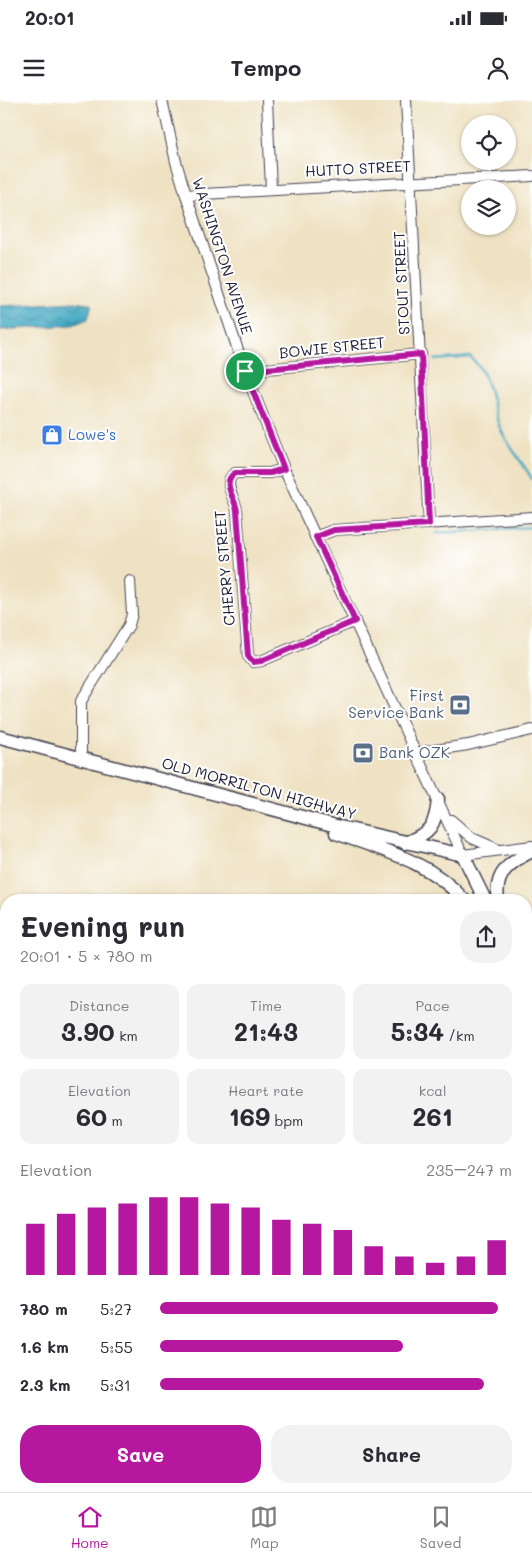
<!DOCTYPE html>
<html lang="en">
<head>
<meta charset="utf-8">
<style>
  body { margin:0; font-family:Mali,sans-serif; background:#f2f2f3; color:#2b2b33; height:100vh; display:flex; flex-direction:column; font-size:19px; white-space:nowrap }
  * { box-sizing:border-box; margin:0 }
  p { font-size:16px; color:#7c7c81 }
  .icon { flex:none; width:28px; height:28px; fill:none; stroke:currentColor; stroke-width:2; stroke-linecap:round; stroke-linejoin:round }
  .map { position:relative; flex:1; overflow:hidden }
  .details { position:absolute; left:0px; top:794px; width:532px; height:599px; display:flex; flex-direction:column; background:#fff; border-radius:20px 20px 0 0; box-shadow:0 1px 4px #0004 }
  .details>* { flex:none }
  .tools { position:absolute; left:461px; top:15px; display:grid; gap:10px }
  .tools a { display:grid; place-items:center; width:55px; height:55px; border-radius:50%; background:#fff; box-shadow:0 1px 4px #0004; font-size:25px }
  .pin { position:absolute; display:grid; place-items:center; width:42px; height:42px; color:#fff; margin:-21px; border:2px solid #fff; border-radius:50%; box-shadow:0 1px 5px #0007 }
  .round { display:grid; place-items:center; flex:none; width:52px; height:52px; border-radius:20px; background:#f2f2f3 }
  .summary { display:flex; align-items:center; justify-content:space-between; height:85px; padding:0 20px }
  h1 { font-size:28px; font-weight:800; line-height:38px }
  .figures { display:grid; grid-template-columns:repeat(3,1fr); gap:8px; height:85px; padding:5px 20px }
  .figures div { display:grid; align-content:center; border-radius:12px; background:#f2f2f3; text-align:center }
  .figures b { font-size:25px; font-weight:800 }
  .figures small { font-size:14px; font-weight:400 }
  .figures p { font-size:14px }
  .chart { height:140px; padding:10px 20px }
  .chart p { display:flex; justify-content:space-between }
  .chart svg { width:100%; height:90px; margin-top:5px; stroke:#b5179e; stroke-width:6 }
  .primary-button { display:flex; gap:10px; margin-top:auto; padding:10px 20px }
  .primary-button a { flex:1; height:58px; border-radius:20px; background:#b5179e; color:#fff; font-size:20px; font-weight:800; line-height:58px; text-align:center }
  .primary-button a+a { background:#f2f2f3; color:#2b2b33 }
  ul { padding:0 20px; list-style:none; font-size:16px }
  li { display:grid; grid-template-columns:80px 60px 1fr; align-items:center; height:38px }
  li i { height:12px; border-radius:6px; background:#b5179e }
  .status { display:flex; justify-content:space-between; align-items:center; height:35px; padding:0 25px; background:#fff; direction:ltr }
  .status svg { height:14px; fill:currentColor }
  header { display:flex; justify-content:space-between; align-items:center; height:65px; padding:0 20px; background:#fff; font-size:22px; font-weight:800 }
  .tab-bar { display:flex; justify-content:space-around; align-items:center; height:70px; border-top:1px solid #e1e1e2; background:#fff; font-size:14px; color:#7c7c81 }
  .tab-bar a { display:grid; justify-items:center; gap:2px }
  .tab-bar .active { color:#b5179e }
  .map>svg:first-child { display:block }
  .forest { fill:url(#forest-crowns); stroke:#57644a }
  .water { fill:url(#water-waves); stroke:#32667f }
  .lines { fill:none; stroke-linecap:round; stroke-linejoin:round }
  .stream { stroke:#43a9c3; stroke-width:2.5 }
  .minor-casing { stroke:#413f4f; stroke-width:12 }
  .major-casing { stroke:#413f4f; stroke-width:15 }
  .highway-casing { stroke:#413f4f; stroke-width:18 }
  .minor { stroke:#fff; stroke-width:10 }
  .major { stroke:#fff; stroke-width:12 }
  .highway { stroke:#fff; stroke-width:15 }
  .route-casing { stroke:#fff; stroke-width:10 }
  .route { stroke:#b5179e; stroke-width:6 }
  .labels { text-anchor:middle; stroke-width:4; stroke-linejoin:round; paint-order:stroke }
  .street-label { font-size:15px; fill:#22223b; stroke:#fff }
  .shop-label { font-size:15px; fill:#366cbe; stroke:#fff; text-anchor:start }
  .service-label { font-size:15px; fill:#4e5e75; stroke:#fff; text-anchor:end }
</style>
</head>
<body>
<div class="status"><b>20:01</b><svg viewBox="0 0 49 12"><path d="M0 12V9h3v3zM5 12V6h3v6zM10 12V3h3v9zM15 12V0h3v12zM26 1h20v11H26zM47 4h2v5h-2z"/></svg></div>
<header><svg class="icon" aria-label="menu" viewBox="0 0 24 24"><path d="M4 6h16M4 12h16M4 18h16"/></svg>Tempo<svg class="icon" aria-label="person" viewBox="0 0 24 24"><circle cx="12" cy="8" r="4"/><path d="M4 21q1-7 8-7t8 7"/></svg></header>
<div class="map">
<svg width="532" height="1392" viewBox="0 0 532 1392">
  <defs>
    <pattern id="forest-crowns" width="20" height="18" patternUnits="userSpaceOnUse" patternTransform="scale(1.25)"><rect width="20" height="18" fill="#8ca75a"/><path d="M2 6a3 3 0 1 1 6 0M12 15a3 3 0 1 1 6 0" fill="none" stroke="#72884c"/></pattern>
    <pattern id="water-waves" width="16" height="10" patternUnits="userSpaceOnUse" patternTransform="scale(1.25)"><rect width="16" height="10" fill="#43a9c3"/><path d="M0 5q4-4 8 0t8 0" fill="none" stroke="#3889a0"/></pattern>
  </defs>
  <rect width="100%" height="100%" fill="#fff"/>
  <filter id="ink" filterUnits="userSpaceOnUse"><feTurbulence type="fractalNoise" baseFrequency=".02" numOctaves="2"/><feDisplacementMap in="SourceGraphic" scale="10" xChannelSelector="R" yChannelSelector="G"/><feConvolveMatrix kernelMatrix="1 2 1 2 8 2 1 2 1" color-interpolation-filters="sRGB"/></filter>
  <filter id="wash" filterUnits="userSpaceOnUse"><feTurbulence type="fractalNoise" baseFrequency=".0096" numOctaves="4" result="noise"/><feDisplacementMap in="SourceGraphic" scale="20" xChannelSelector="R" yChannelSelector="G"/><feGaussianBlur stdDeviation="1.12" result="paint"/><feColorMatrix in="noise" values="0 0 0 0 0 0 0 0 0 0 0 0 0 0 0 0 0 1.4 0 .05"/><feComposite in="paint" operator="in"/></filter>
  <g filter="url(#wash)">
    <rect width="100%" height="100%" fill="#efe2c3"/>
    <!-- forest -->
    <rect class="forest" x="0" y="973" width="6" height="63"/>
    <!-- water -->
    <g class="water">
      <polygon points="74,202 92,204 88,219 73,225 0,230 0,206"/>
      <polygon points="6,1234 6,1304 0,1303 0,1236"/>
    </g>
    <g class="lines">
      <!-- stream -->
      <g class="stream">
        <path d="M 435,260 L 470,257 C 493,276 490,308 502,332 C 510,348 523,363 532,379"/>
        <polyline points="437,433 532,427"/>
      </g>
    </g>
  </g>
  <g filter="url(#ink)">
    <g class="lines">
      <!-- minor casing -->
      <g class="minor-casing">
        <g id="minor">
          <polyline points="162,0 176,62 186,95 245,271 284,369 463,755 532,746"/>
          <polyline points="267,0 271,89"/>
          <polyline points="406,0 429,424"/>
          <polyline points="186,95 532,76"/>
          <polyline points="245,271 421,254"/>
          <path d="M 284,369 L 270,373 L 235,373 C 221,382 236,399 237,411 C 241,459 244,508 248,556 L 253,562 L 261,561 L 355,521"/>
          <polyline points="315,437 334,430 532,417"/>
          <polyline points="415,653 468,645 532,630"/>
          <polyline points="81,660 81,601 129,525 132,514 130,481"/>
          <polyline points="451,720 472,738 497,749"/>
          <polyline points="0,884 6,884"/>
          <polyline points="0,1055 6,1055"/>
          <polyline points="526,1238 532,1243"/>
          <polyline points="526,1370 532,1364"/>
          <polyline points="507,1392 512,1386"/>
        </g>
      </g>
      <!-- major casing -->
      <g class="major-casing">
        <g id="major">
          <polyline points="0,637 340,727 463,755 485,800"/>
          <path d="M 336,733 C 382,750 430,761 464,800"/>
          <path d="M 405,743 C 430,733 436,726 438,699"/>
          <path d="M 498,800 C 494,773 510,762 532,751"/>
          <polyline points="526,888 532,900"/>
        </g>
      </g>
      <!-- highway casing -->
      <g class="highway-casing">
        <g id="highway">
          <polyline points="0,921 6,922"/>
          <polyline points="0,957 6,957"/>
          <polyline points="526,1115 532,1119"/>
          <polyline points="526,1157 532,1162"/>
        </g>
      </g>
      <!-- minor -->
      <use href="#minor" class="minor"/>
      <!-- major -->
      <use href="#major" class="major"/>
      <!-- highway -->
      <use href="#highway" class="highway"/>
    </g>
  </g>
  <g class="lines" filter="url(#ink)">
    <!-- route casing -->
    <g class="route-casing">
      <path id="route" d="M 421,254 L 429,424 L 334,430 L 316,437 L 355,521 L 261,561 L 253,562 L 248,556 C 244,508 241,459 237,411 C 236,399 220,382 235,373 L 270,373 L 284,369 L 245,271 Z"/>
    </g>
    <!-- route -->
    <use href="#route" class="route"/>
  </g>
  <!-- icons -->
  <defs>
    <g id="shop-square" transform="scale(1.125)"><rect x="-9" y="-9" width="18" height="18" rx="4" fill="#3f7fe0" stroke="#fff"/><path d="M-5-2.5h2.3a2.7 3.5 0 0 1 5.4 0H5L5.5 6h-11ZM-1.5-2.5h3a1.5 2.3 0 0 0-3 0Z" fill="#fff"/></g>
    <g id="bank-square" transform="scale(1.125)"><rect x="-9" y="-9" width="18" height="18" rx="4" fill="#5c6f8a" stroke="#fff"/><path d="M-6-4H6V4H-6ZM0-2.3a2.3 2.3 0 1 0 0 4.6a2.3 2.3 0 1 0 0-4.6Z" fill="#fff"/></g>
  </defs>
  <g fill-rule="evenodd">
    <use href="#shop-square" x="52" y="335"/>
    <use href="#bank-square" x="460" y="605"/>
    <use href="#bank-square" x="363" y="653"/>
  </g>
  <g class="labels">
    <!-- street labels -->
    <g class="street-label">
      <text transform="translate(358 69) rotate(-3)" y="5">HUTTO STREET</text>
      <text transform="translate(222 156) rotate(72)" y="5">WASHINGTON AVENUE</text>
      <text transform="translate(402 183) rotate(-93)" y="5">STOUT STREET</text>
      <text transform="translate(332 248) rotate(-6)" y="5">BOWIE STREET</text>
      <text transform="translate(225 468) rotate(-95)" y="5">CHERRY STREET</text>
      <text transform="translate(259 689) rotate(15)" y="5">OLD MORRILTON HIGHWAY</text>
    </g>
    <!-- shop labels -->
    <g class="shop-label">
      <text x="68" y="340">Lowe's</text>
    </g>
    <!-- service labels -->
    <g class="service-label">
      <text x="444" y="601">First<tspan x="444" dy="17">Service Bank</tspan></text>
      <text x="379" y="658" text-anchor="start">Bank OZK</text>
    </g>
  </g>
</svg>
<div class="tools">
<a><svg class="icon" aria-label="locate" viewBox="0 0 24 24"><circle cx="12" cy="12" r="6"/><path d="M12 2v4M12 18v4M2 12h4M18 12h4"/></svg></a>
<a><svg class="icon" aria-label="layers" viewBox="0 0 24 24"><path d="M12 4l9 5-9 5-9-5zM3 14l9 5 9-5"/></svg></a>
</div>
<div class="pin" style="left:245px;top:271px;background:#1e9e55"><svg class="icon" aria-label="arrive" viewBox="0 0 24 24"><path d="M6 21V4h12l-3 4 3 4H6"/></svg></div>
<section class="details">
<div class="summary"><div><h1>Evening run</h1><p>20:01 · 5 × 780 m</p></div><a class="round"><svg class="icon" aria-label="share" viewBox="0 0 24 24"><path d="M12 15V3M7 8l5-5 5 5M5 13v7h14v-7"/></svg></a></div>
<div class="figures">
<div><p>Distance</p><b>3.90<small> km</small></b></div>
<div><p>Time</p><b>21:43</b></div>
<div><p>Pace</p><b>5:34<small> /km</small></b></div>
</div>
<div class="figures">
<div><p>Elevation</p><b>60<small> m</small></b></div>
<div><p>Heart rate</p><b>169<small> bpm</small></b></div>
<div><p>kcal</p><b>261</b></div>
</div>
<div class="chart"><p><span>Elevation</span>235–247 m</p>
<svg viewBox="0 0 160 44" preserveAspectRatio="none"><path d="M5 44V19M15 44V14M25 44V11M35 44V9M45 44V6M55 44V6M65 44V9M75 44V11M85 44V17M95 44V19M105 44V22M115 44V30M125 44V35M135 44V38M145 44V35M155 44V27"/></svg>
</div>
<ul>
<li><b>780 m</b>5:27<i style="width:96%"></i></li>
<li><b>1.6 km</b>5:55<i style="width:69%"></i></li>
<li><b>2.3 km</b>5:31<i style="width:92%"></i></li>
</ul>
<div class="primary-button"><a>Save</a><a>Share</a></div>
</section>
</div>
<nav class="tab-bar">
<a class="active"><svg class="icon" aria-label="home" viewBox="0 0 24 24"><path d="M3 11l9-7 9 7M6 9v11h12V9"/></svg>Home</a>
<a><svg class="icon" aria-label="map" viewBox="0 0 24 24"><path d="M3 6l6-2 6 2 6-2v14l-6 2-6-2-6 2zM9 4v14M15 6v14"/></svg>Map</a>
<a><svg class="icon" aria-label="saved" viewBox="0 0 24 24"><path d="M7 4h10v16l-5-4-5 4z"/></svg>Saved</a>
</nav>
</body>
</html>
